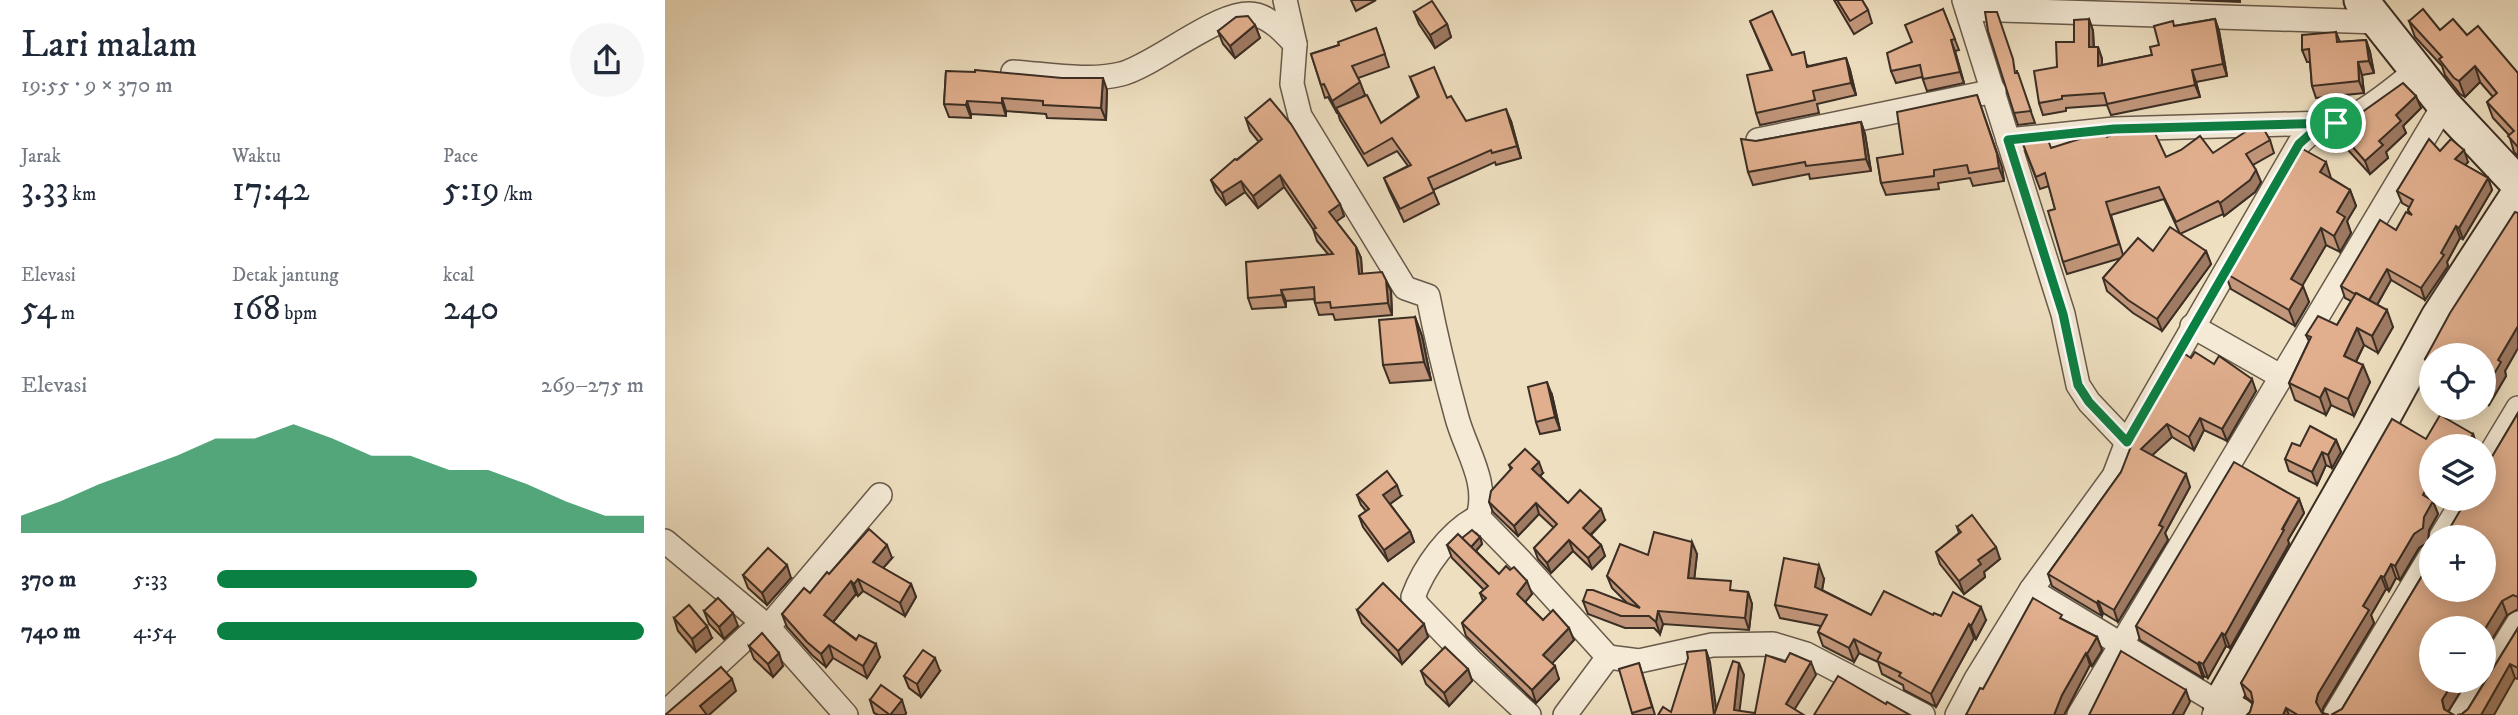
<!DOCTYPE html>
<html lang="id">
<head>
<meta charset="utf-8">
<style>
  body { margin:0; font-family:"IM FELL DW Pica",serif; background:#f6f6f7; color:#1f2937; height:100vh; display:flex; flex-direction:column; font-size:26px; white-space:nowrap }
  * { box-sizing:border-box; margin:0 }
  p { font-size:23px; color:#747a83 }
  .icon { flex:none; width:38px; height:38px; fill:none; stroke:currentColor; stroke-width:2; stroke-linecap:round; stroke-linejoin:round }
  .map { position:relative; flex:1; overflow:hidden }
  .sheet { display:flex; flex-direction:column; background:#fff; width:665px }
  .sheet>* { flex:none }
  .fabs { position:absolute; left:1754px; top:343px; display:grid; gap:14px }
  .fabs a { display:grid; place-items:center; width:77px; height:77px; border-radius:50%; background:#fff; box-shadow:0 4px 18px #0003; font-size:35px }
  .pin { position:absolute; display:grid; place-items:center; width:60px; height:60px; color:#fff; margin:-30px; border:4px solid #fff; border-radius:50%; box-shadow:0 2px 7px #0007 }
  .round { display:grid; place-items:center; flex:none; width:74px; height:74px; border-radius:37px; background:#f6f6f7 }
  .overview { display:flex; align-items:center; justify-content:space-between; height:119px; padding:0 21px }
  h1 { font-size:38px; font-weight:600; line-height:52px }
  .figures { display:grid; grid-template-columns:repeat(3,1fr); gap:10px; height:119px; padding:7px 21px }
  .figures div { display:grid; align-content:center }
  .figures b { font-size:35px; font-weight:600 }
  .figures small { font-size:19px; font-weight:400 }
  .figures p { font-size:19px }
  .chart { height:196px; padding:14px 21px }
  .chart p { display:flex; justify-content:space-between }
  .chart svg { width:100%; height:126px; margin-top:7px; fill:#0b8043; opacity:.7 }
  ul { padding:0 21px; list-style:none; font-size:23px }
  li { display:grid; grid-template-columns:112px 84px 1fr; align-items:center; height:52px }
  li i { height:18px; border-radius:9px; background:#0b8043 }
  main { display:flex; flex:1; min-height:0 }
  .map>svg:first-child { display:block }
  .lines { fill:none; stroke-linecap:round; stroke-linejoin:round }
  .street-casing { stroke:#685a4b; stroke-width:26 }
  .secondary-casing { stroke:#3b2e24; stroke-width:37 }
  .street { stroke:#f4ead6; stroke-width:23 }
  .secondary { stroke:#f4ead6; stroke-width:33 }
  .wall { fill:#c2967a; stroke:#3b2e24; stroke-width:2 }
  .shaded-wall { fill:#9e7a63; stroke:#3b2e24; stroke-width:2 }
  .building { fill:#e1af8e; stroke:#3b2e24; stroke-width:2 }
  .route-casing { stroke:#fff; stroke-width:14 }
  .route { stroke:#0b8043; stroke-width:9 }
</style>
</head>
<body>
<main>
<section class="sheet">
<div class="overview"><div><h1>Lari malam</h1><p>19:55 · 9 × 370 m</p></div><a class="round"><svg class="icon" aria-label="share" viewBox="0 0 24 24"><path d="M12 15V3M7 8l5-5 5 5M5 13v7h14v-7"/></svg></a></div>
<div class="figures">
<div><p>Jarak</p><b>3.33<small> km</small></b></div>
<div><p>Waktu</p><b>17:42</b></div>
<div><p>Pace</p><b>5:19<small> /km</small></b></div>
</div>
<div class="figures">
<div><p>Elevasi</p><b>54<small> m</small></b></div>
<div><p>Detak jantung</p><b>168<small> bpm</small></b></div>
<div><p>kcal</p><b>240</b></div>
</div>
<div class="chart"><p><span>Elevasi</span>269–275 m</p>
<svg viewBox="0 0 160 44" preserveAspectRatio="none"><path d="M0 44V38L10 33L20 27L30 22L40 17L50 11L60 11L70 6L80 11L90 17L100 17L110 22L120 22L130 27L140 33L150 38L160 38V44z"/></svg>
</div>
<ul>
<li><b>370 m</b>5:33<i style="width:61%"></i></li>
<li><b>740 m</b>4:54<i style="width:100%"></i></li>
</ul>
</section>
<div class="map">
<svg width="1853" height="715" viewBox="0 0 1853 715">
  <rect width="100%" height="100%" fill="#eedfc0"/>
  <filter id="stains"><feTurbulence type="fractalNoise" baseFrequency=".00286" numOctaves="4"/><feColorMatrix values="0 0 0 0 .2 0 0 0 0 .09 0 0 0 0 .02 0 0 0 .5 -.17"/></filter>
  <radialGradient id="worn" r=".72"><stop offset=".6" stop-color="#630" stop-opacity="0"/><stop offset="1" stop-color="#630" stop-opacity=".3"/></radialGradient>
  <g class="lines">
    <!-- street casing -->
    <g class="street-casing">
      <g id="street">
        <path d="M 620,0 L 630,44 L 627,84 L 635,116 L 740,288 L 763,296 C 771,337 781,378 792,418 C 801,451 824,482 813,517 L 854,559 L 943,657 L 900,715"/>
        <polyline points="1299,0 1398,314 1413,385 1424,402 1462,442"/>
        <polyline points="1302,9 1714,22"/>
        <path d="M 348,72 C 380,74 425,82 456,74 C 490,66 559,5 592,15 C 608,20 619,32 630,44"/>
        <polyline points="1093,140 1329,91"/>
        <polyline points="1343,140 1449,129 1661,123"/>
        <polyline points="1527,326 1617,377"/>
        <polyline points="1818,466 1853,408"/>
        <path d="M 813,517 C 784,532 759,567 748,597 L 753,606 L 807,662 L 864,715"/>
        <polyline points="1776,537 1799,499"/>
        <polyline points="0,541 103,627 215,495"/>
        <polyline points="1366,590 1555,704 1549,715"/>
        <polyline points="943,657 974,661 1047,645 1108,644 1141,654 1258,715"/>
        <polyline points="1818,679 1853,623"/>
        <polyline points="0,713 86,633 95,626 103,627 181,715"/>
        <path d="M 1292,715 L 1311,679 L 1366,590 L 1449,476 L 1462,442 L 1634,144 C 1655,121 1673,126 1697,111 C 1716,100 1734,84 1751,71"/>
        <polyline points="1414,715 1779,105"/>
        <polyline points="1670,715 1766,555"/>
        <polyline points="1796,715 1817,681"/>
      </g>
    </g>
    <!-- secondary casing -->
    <g class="secondary-casing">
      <g id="secondary">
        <polyline points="1696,0 1779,105 1853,184"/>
        <polyline points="1574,715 1555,704 1708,436 1773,317 1853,194"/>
      </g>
    </g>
    <!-- street -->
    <use href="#street" class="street"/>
    <!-- secondary -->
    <use href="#secondary" class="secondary"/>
  </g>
  <!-- wall -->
  <g class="wall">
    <polygon points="686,0 711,0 691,11"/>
    <polygon points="1169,0 1197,0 1203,10 1207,23 1189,34"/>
    <polygon points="1525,0 1575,0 1575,2"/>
    <polygon points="1278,9 1294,50 1290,51 1299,83 1262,91 1257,77 1231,83 1226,71 1247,42"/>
    <polygon points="749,12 782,24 786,37 770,48 754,24"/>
    <polygon points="1424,19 1428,31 1429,47 1433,47 1437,59 1437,65 1487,55 1510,26 1550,19 1554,31 1562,76 1531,82 1535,97 1446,115 1442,105 1401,108 1401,111 1378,115 1374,103 1392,67"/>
    <polygon points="1085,21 1127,55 1144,66 1181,58 1185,70 1191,95 1152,104 1154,113 1095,125 1091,113 1106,70"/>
    <polygon points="1744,21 1775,30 1802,35 1853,73 1853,156 1849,152 1844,135 1828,118 1822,102 1828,97 1815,82 1800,97 1795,94 1780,75 1777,66 1750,37"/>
    <polygon points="590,25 595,38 570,58 558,44 553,31"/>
    <polygon points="711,28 724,67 693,78 700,95 694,98 716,123 753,97 745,77 782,98 801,121 846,121 856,158 831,165 830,162 768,190 774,204 739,222 724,190 719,178 743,166 732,151 703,166 675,120 673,113 672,113 663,97 660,98 646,54 674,45"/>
    <polygon points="1671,32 1675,42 1701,40 1705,52 1709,73 1697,75 1699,93 1651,98 1647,86 1645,62 1642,62 1637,50"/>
    <polygon points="1352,70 1352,73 1370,123 1353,125 1349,113"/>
    <polygon points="281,71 442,90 441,120 382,118 381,114 341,111 341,116 306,114 306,118 284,117 279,104"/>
    <polygon points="1756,108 1738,126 1741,133 1721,152 1723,158 1705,174 1683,150 1679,137 1698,120 1696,113"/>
    <polygon points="581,119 675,204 679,216 671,221 691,247 696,258 697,274 726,291 727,315 670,320 668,314 654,315 650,303 649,299 621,301 621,307 587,309 583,298 663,254 652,241 648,229 619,187 593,208 580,192 561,205 551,192 546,180 594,142 585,131"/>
    <polygon points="1196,122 1200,134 1206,171 1145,179 1144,174 1088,185 1083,172 1091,141"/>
    <polygon points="1442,137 1501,157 1548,153 1605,140 1609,153 1588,165 1596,182 1590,192 1559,216 1558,214 1515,234 1499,199 1446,215 1458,255 1488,251 1541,251 1546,264 1497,331 1468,313 1442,291 1438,278 1456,258 1402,274 1398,262 1390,209 1384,186 1375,189 1358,144 1386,148"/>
    <polygon points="1775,151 1803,162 1800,165 1823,178 1827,190 1798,239 1795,238 1782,262 1783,266 1760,300 1726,280 1712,305 1728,327 1713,353 1699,345 1691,362 1705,382 1689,416 1666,405 1661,415 1630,400 1624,383 1644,341 1641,335 1672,325 1686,301 1680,298 1676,286 1731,230 1744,213 1743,210 1744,207 1737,203 1732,191"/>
    <polygon points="1212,158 1337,167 1339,181 1308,186 1305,178 1273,183 1274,189 1221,195 1216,183"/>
    <polygon points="1666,178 1685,190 1691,206 1682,221 1686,233 1675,252 1661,245 1637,285 1644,302 1630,326 1566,289 1560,273"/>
    <polygon points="1853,213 1853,348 1840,371 1841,376 1824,405 1818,402 1818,355 1766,355 1766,373 1760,359"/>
    <polygon points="750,317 757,336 766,380 725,383 718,365"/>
    <polygon points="1526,358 1591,391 1562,441 1539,430 1529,450 1507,437 1487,455 1525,487 1500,533 1503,540 1453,622 1438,613 1437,616 1387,586 1383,574 1456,472"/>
    <polygon points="887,395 895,430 875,434 871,422"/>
    <polygon points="1853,413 1853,609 1677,709 1766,561"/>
    <polygon points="1808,434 1812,446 1766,446 1766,499 1768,499 1767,500 1773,514 1764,530 1763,542 1754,548 1735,580 1731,578 1724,591 1721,589 1706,615 1709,623 1658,708 1657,713 1664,715 1582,715 1585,712 1588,703 1581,697 1576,683 1761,439"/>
    <polygon points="1671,440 1676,452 1667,468 1661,465 1652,485 1624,471 1620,459 1635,446"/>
    <polygon points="844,465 878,473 875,476 903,503 940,520 926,535 936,545 940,556 927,569 908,551 886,573 873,559 869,548 889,528 874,514 853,536 828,512 824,502 846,470"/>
    <polygon points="692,495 736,496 725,504 745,531 749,542 723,561 698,527 694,516 701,511 696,505"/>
    <polygon points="1634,499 1639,513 1623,540 1624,544 1565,648 1561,646 1543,678 1539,676 1538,678 1475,640 1471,626"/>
    <polygon points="1292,527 1335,559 1319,572 1320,577 1299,594 1275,564 1271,552 1294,533"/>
    <polygon points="815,537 817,544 811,551 834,574 867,594 860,602 878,620 909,640 887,663 894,679 871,703 801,636 797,623 818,601 815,593 819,590 787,558 782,545"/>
    <polygon points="1032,554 1029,579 1069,591 1083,592 1087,604 1084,630 998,624 995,634 989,628 960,628 923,614 918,601 962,603 947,588 942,576 983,555"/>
    <polygon points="227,558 218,568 246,584 251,597 240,616 198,591 193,596 191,594 168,622 215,657 202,678 168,658 161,667 147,655 122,627 117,614 145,593 164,574"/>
    <polygon points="78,575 126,578 102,605 83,588"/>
    <polygon points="1159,579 1157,590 1206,615 1268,615 1321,620 1311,639 1309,638 1271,707 1239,690 1238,685 1217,674 1213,662 1194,653 1189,662 1158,646 1153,632 1156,626 1115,618 1110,605"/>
    <polygon points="692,610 763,637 737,664 697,623"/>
    <polygon points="39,611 73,626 59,639 44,624"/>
    <polygon points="9,618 47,638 31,652 13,631"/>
    <polygon points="1398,620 1432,637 1437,650 1427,666 1425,665 1399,715 1301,715 1318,689"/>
    <polygon points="1853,628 1853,679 1850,678 1797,714 1803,709"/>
    <polygon points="84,646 118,666 108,677 89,659"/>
    <polygon points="974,663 990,715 968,715 967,713"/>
    <polygon points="803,669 807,681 784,706 761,684 756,671"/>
    <polygon points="275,671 256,697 244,688 239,676"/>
    <polygon points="205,700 241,713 240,715 213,715 209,713"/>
  </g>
  <!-- shaded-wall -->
  <g class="shaded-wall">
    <polygon points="1424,19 1428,31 1429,59 1424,47"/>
    <polygon points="1550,19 1554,31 1562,76 1558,64"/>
    <polygon points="782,24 786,37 770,48 765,35"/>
    <polygon points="590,25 595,38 570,58 565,46"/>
    <polygon points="1286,40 1290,51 1299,83 1295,72"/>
    <polygon points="1701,40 1705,52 1709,73 1704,61"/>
    <polygon points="1433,47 1437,59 1437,78 1433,66"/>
    <polygon points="1181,58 1185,70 1191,95 1186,83"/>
    <polygon points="1693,62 1697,75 1699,93 1694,81"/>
    <polygon points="1810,66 1815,82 1800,97 1794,81"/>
    <polygon points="1527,70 1531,82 1535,97 1530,85"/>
    <polygon points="438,78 442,90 441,120 436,108"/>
    <polygon points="695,82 700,95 673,112 671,108 673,113 672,113 667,101"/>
    <polygon points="1312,95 1337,167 1339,181 1334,168"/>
    <polygon points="1751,96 1756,108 1738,126 1741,133 1721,152 1723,158 1705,174 1700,161 1731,115"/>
    <polygon points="337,98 341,111 341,116 337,103"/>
    <polygon points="302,101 306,114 306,118 301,105"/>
    <polygon points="841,109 846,121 856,158 852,146"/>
    <polygon points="1196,122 1200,134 1206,171 1201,159"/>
    <polygon points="1799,150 1803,162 1795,171 1790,159"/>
    <polygon points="1661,162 1666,178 1661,188 1655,172"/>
    <polygon points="1591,170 1596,182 1590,192 1559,216 1555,203"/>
    <polygon points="615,175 619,187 593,208 588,196"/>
    <polygon points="1823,178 1827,190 1798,239 1794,228"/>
    <polygon points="576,181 580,192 561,205 557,193"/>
    <polygon points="1685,190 1691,206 1682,221 1686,233 1675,252 1669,236 1672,212"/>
    <polygon points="675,204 679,216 668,224 664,212"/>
    <polygon points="1791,226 1795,238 1782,262 1783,266 1760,300 1756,288"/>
    <polygon points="1656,228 1661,245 1632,295 1626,279"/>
    <polygon points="691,247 696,258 698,286 694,274"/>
    <polygon points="1541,251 1546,264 1497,331 1492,319"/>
    <polygon points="1722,269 1726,280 1708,312 1704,300"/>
    <polygon points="721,280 726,291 727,315 723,303"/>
    <polygon points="1638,286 1644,302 1630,326 1624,310"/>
    <polygon points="616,290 621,301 621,307 617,295"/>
    <polygon points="1722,310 1728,327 1713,353 1707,336"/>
    <polygon points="750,317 757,336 766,380 759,362"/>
    <polygon points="1853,326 1853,348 1840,371 1841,376 1824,405 1819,391 1833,360"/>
    <polygon points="1692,328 1699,345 1685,373 1679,356"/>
    <polygon points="1698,365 1705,382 1689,416 1683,399"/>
    <polygon points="1587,379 1591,391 1562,441 1557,429"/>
    <polygon points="882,382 887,395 895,430 890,417"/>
    <polygon points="1660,388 1666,405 1661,415 1655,398"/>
    <polygon points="1535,418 1539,430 1529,450 1524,437"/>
    <polygon points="1502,424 1507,437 1481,461 1476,449"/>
    <polygon points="1808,434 1812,446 1801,446"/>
    <polygon points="1671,440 1676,452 1667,468 1663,455"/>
    <polygon points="1657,452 1661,465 1652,485 1647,472"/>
    <polygon points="874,462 878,473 871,479 867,469"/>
    <polygon points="1521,474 1525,487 1500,533 1503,540 1453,622 1449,610"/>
    <polygon points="1766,480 1766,499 1768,499 1763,508 1758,495"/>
    <polygon points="732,485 736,496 722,506 718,495"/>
    <polygon points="1634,499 1639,513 1623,540 1624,544 1565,648 1560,635"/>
    <polygon points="1768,501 1773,514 1764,530 1763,542 1754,548 1735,580 1730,566"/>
    <polygon points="871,503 874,514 853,536 849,526"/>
    <polygon points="936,509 940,520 922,538 918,528"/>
    <polygon points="745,531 749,542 723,561 719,550"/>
    <polygon points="815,537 817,544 807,555 805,548"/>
    <polygon points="904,540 908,551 886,573 882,563"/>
    <polygon points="1027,542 1032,554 1028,591 1023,578"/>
    <polygon points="222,545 227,558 212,575 208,562"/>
    <polygon points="936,545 940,556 927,569 923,558"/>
    <polygon points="1331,547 1335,559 1319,572 1320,577 1299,594 1294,581 1313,560"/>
    <polygon points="1726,564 1731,578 1724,591 1719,577"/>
    <polygon points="122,565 126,578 102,605 97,593"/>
    <polygon points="1154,565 1159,579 1155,601 1150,587"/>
    <polygon points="1716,576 1721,589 1706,615 1709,623 1658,708 1656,715 1651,702 1653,694 1698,606"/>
    <polygon points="193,579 198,591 193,596 189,584"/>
    <polygon points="186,581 191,594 164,627 159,615"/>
    <polygon points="862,581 867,594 856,607 852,594"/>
    <polygon points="246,584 251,597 240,616 235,603"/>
    <polygon points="1083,592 1087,604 1084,630 1080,618"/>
    <polygon points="1433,601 1438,613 1437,616 1432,603"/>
    <polygon points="1837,601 1842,615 1818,654 1818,632"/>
    <polygon points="1316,607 1321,620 1311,639 1306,626"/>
    <polygon points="993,611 998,624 995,634 991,622"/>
    <polygon points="68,613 73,626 59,639 54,627"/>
    <polygon points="759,624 763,637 737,664 733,651"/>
    <polygon points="1304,624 1309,638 1271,707 1266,694"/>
    <polygon points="42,626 47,638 31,652 27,639"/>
    <polygon points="904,628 909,640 883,668 878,655"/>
    <polygon points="1557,633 1561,646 1543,678 1538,664"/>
    <polygon points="1432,637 1437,650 1427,666 1422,654"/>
    <polygon points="1189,639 1194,653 1189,662 1184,648"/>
    <polygon points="211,644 215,657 202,678 198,666"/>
    <polygon points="164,645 168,658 161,667 156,654"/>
    <polygon points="1041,650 1045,662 1052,715 1049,715"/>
    <polygon points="114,653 118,666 108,677 103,664"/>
    <polygon points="1421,653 1425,665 1399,715 1389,715 1397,695"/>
    <polygon points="270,658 275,671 256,697 252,684"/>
    <polygon points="1146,662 1151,675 1126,715 1121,704"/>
    <polygon points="1534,662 1539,676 1538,678 1533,664"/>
    <polygon points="1074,663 1079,675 1074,715 1069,710"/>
    <polygon points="1845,664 1850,678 1829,715 1816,715"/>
    <polygon points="890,666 894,679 871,703 867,690"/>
    <polygon points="803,669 807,681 784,706 779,693"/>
    <polygon points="67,679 71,691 44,715 38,715 35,706"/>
    <polygon points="1789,681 1802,681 1781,715 1777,700"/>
    <polygon points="1521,690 1525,702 1518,715 1507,715"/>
    <polygon points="237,700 241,713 240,715 225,715"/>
    <polygon points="1621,708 1624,715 1618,715"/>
  </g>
  <!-- building -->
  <g class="building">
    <polygon points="1172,0 1197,0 1203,10 1185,21"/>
    <polygon points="767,1 782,24 765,35 749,12"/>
    <polygon points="1278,9 1290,39 1286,40 1295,72 1258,79 1255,65 1226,71 1222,53 1247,42 1240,25"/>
    <polygon points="1758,9 1775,30 1788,19 1802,35 1813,26 1853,73 1853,147 1843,136 1849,131 1822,102 1832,93 1810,66 1794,81 1789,78 1774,59 1777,57 1744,21"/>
    <polygon points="1107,11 1127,55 1139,52 1142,67 1181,58 1186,83 1148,91 1150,100 1091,113 1082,75 1107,70 1085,21"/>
    <polygon points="1320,12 1332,12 1348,59 1350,73 1353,73 1366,111 1349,113 1323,31"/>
    <polygon points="583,16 590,25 565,46 553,31 571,17"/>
    <polygon points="1424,19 1424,47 1433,47 1433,66 1487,55 1485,47 1494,45 1489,26 1508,21 1509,26 1550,19 1558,64 1527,70 1530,85 1442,104 1439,93 1397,96 1397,99 1374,103 1369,71 1392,67 1391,42 1409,42 1409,20"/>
    <polygon points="711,28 720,54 687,66 695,82 667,101 659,84 656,85 646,54 674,45 673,42"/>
    <polygon points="1671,32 1672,42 1701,40 1704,61 1693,62 1694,81 1647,86 1644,49 1637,50 1637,35"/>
    <polygon points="769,67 782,98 786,96 801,121 841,109 852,146 827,153 826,150 763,178 769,192 735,209 719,178 746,165 727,138 699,154 671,108 702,95 716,123 754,97 745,77"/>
    <polygon points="310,70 397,78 438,78 436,108 378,105 378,101 337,98 337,103 302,101 301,105 279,104 281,71 310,72"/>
    <polygon points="1738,83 1751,96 1731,115 1736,121 1714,141 1718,145 1700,161 1679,137 1700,118 1696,113"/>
    <polygon points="1312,95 1332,154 1334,168 1304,173 1302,165 1269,170 1269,176 1216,183 1212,158 1238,154 1232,112"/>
    <polygon points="605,99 626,124 675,204 664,212 691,247 694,274 717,272 721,280 723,303 666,308 665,302 650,303 649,287 616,290 617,295 583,298 581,262 668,254 648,229 651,228 615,175 588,196 576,181 557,193 546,180 570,159 572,160 597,139 581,119"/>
    <polygon points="1196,122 1201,159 1141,166 1140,162 1083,172 1076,139 1091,141"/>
    <polygon points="1597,126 1605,140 1581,154 1591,170 1585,180 1555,203 1553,201 1511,222 1494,187 1441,202 1454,244 1398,262 1383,211 1390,209 1380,173 1371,177 1358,144 1382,137 1386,148 1421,137 1421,134 1426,133 1440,131 1442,137 1458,130 1488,129 1501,157 1516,150 1535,136 1548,153 1588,127"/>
    <polygon points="1764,139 1775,151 1786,139 1799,150 1790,159 1823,178 1794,228 1791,226 1776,253 1779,255 1756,288 1722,269 1704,300 1691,293 1690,294 1676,286 1715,220 1731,230 1741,212 1747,215 1743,210 1748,200 1732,191"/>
    <polygon points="1634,147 1661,162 1655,172 1685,190 1672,212 1680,217 1669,236 1656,228 1626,279 1638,286 1624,310 1560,273"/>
    <polygon points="1850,212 1853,213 1853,326 1833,360 1836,362 1819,391 1818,391 1818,355 1766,355 1766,362 1760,359 1785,313"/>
    <polygon points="1505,227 1541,251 1492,319 1463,300 1438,278 1473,238 1488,251"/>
    <polygon points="1691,293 1722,310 1707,336 1692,328 1679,356 1698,365 1683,399 1660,388 1655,398 1624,383 1646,337 1641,335 1653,316 1672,325"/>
    <polygon points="750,317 759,362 718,365 714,320"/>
    <polygon points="1530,352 1549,364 1554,356 1587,379 1557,429 1535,418 1524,437 1502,424 1476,449 1521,474 1494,525 1498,527 1449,610 1433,601 1432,603 1383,574 1456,472 1470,436 1518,353 1526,358"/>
    <polygon points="882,382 890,417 871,422 863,387"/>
    <polygon points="1853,413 1853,597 1848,595 1837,601 1818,632 1818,628 1766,628 1766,681 1789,681 1777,700 1779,709 1789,715 1666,715 1677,709 1766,561 1766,590 1818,590 1818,537 1774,537 1783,531 1802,499 1818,499 1818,464 1825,460"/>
    <polygon points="1775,415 1808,434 1801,446 1766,446 1766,480 1758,495 1768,501 1759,517 1758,528 1749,534 1730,566 1726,564 1719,577 1716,576 1698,606 1704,610 1653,694 1651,702 1657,713 1664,715 1633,715 1621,708 1618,715 1582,715 1585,712 1588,702 1586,692 1576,683 1727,419 1761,439"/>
    <polygon points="1645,426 1671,440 1663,455 1657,452 1647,472 1620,459 1627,443 1635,446"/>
    <polygon points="860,449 874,462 867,469 903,503 915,490 936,509 918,528 936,545 923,558 904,540 882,563 869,548 892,524 871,503 849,526 824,502 826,491 847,468 844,465"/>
    <polygon points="1569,462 1634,499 1617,529 1619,530 1560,635 1557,633 1538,664 1534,662 1533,664 1471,626"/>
    <polygon points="722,471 732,485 718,495 745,531 719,550 694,516 704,509 692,495"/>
    <polygon points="1307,515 1331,547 1313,560 1316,564 1294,581 1271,552 1296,532 1292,527"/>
    <polygon points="204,529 222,545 208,562 246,584 235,603 193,579 189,584 186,581 159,615 191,640 194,635 211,644 198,666 164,645 156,654 142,642 117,614 139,588 145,593 162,572 164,574"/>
    <polygon points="807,530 815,537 806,547 797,538"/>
    <polygon points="989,532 1027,542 1023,578 1066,581 1065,590 1083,592 1080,618 993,611 991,622 984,616 956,616 918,601 922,590 928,590 975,608 942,576 955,544 983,555"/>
    <polygon points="793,534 834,574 841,566 845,570 849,567 862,581 852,594 878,620 888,610 904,628 878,655 890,666 867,690 797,623 821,598 815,593 823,586 782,545"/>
    <polygon points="103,548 122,565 97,593 78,575"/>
    <polygon points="1119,558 1154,565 1150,587 1206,615 1219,591 1268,615 1269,613 1276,616 1288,592 1316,607 1306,626 1304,624 1266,694 1234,676 1236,673 1212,661 1216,653 1189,639 1184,648 1153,632 1162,615 1110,605"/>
    <polygon points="718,583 759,624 733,651 692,610"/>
    <polygon points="53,598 68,613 54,627 39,611"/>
    <polygon points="1368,598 1397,615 1395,618 1432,637 1422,654 1421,653 1397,695 1389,715 1301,715 1315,688 1318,689"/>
    <polygon points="24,605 42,626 27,639 9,618"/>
    <polygon points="1853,628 1853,668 1845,664 1816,715 1792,715 1797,714 1803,709"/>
    <polygon points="97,633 114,653 103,664 84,646"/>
    <polygon points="780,647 803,669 779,693 756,671"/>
    <polygon points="258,650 270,658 252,684 239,676"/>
    <polygon points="1041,650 1049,715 993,715 998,707 1006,712 1023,658 1022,652"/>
    <polygon points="1456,651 1521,690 1507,715 1424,715"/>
    <polygon points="1125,653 1146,662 1121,704 1139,715 1049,715 1068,661 1074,663 1069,710 1090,713 1101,655 1120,662"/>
    <polygon points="974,663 987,707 967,713 954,669"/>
    <polygon points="56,667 67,679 35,706 42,715 0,715"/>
    <polygon points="1173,676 1221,704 1222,702 1245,715 1149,715"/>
    <polygon points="216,685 237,700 225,715 205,700"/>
  </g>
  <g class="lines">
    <!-- route casing -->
    <g class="route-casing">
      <polygon id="route" points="1671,123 1653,127 1634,144 1462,442 1424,402 1413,385 1398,314 1343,140 1449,129"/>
    </g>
    <!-- route -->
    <use href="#route" class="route"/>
  </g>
  <rect width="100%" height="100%" filter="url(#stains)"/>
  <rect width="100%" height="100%" fill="url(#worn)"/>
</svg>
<div class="fabs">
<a><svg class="icon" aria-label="locate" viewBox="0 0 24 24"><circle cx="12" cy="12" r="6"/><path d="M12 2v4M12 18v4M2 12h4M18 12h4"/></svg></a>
<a><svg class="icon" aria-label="layers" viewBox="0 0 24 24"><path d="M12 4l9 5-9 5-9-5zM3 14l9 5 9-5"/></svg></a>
<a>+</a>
<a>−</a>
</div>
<div class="pin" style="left:1671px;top:123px;background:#1e9e55"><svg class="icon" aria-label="arrive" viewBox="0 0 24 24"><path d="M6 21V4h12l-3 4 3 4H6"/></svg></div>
</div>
</main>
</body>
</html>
